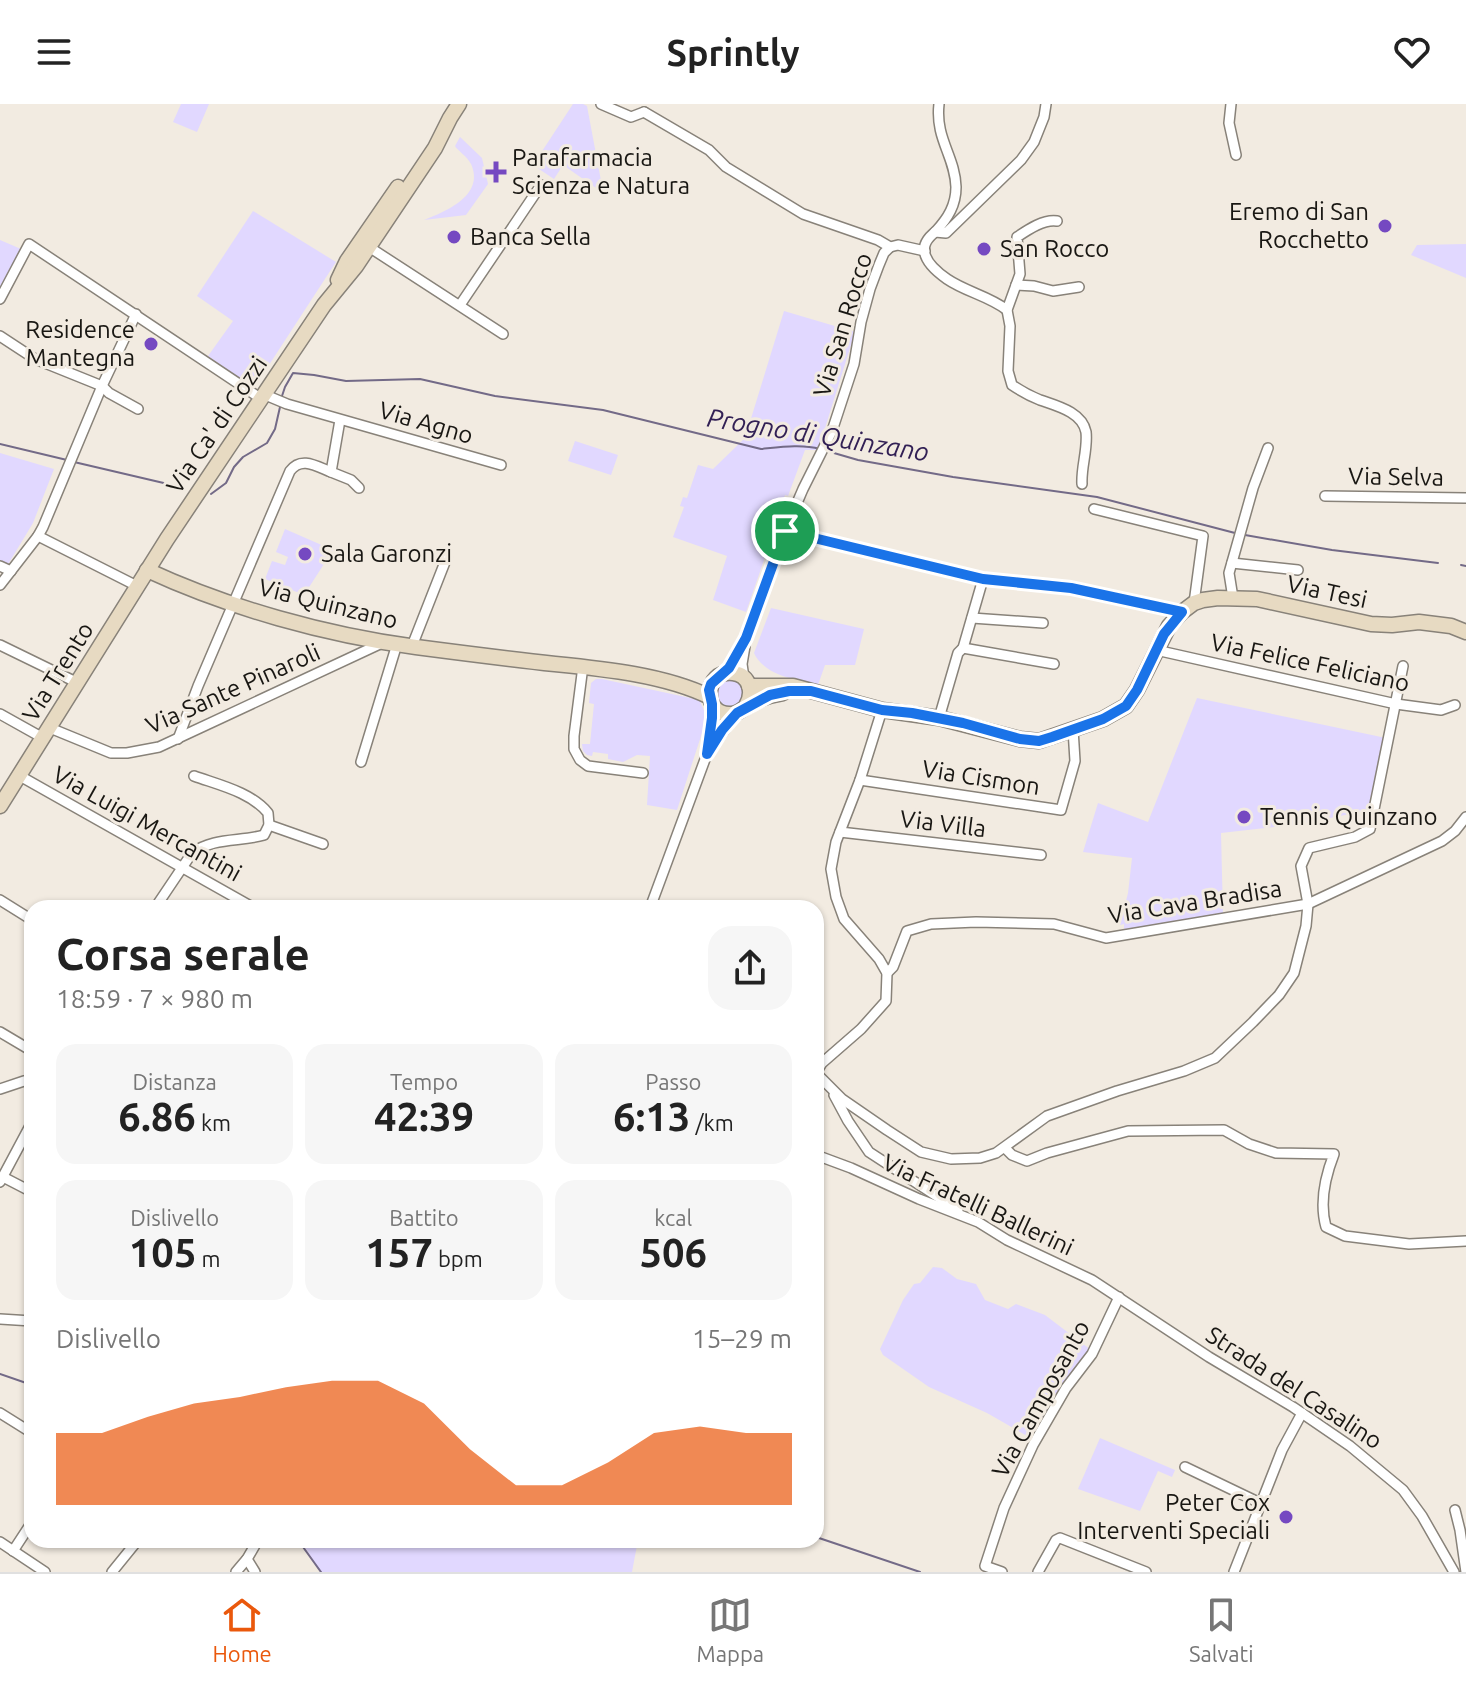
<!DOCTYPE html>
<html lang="it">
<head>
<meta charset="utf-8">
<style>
  body { margin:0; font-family:Ubuntu,sans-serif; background:#f6f6f6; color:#222; height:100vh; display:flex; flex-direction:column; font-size:30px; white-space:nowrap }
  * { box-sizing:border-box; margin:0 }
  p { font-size:26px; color:#767676 }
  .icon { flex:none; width:44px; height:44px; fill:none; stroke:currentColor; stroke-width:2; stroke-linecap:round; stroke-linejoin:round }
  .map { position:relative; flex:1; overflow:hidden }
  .side { position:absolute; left:24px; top:796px; width:800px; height:648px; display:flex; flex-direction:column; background:#fff; border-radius:24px; box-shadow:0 2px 6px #0004 }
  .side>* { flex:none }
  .pin { position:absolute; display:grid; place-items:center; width:68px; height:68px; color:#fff; margin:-34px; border:4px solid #fff; border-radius:50%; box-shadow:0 2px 8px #0007 }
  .round { display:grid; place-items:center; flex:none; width:84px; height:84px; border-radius:24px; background:#f6f6f6 }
  .headline { display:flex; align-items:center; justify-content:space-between; height:136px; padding:0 32px }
  h1 { font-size:44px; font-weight:700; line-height:60px }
  .stats { display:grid; grid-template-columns:repeat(3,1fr); gap:12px; height:136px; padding:8px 32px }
  .stats div { display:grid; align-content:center; border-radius:20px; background:#f6f6f6; text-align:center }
  .stats b { font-size:40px; font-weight:700 }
  .stats small { font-size:22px; font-weight:400 }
  .stats p { font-size:22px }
  .chart { height:224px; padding:16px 32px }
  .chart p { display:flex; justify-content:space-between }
  .chart svg { width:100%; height:144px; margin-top:8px; fill:#ea580c; opacity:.7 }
  header { display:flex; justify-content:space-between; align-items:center; height:104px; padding:0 32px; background:#fff; font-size:36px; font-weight:700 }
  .dock { display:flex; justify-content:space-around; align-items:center; height:112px; border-top:2px solid #e0e0e0; background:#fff; font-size:22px; color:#767676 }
  .dock a { display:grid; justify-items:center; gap:4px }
  .dock .on { color:#ea580c }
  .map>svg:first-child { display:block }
  .green { fill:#e1d8ff }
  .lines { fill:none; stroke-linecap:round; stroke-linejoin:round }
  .stream { stroke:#736a87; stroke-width:2 }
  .street-casing { stroke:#888279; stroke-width:12 }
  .secondary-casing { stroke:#888279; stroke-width:17 }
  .street { stroke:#fff; stroke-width:9 }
  .secondary { stroke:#e7dac2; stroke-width:14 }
  .route-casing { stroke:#fff; stroke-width:16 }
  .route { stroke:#1a73e8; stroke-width:10 }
  .poi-dot { fill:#7549c1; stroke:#f2ebe1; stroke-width:3 }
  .labels { text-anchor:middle; stroke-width:6; stroke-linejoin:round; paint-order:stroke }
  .poi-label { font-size:24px; fill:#191713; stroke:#f2ebe1; text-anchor:start }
  .street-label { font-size:24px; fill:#191713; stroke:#f2ebe1 }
  .water-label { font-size:26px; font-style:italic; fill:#322055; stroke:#f2ebe1 }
</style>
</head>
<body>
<header><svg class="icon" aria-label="menu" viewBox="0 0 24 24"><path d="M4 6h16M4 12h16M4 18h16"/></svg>Sprintly<svg class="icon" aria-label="heart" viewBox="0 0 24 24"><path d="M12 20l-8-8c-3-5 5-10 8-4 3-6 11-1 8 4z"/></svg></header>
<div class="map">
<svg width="1466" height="1468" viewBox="0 0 1466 1468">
  <rect width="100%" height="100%" fill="#f2ebe1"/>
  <!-- green -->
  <g class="green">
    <polygon points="181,0 209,0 197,28 173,18"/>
    <polygon points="573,0 583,0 587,2 602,82 599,86 563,61 554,75 533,61"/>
    <path d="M 460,33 L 482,54 L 488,80 L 466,111 L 424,116 C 447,107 485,91 471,60 C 467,52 458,47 455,42 Z"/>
    <polygon points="253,107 336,158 254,284 208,252 233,217 197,192"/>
    <polygon points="0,136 21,145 0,188"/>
    <polygon points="1466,140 1466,174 1411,151 1417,141"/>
    <polygon points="784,207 855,228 821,337 817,346 805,346 788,392 785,391 777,417 780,419 773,439 770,439 746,508 713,496 727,452 673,433 684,403 680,402 683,393 687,394 698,361 713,365 745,334"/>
    <polygon points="575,337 618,351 611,371 568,357"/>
    <polygon points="0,349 54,365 33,419 7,462 0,459"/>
    <polygon points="285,425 333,446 304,491 265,475 272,457 285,461 288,453 276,448"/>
    <path d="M 771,504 L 864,525 L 855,561 L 825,561 L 818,581 C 795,576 764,571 754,549 Z"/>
    <polygon points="596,575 602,575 695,595 700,597 705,609 702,629 677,706 647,701 650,652 637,651 623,658 608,655 608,650 593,648 592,652 587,651 583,647 582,640 590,640 594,600 589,599 591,579"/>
    <circle cx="729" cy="589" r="14"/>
    <polygon points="1197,594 1386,634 1370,706 1300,720 1221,729 1223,811 1124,825 1124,820 1120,821 1128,789 1132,754 1083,748 1098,699 1148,718"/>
    <polygon points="933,1163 942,1164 957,1175 976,1180 985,1196 1008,1205 1016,1200 1045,1211 1091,1246 1034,1336 987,1309 929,1283 883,1251 880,1245 903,1196 914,1180 920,1179"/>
    <polygon points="1100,1334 1175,1366 1172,1373 1158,1367 1140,1407 1078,1385"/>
    <polygon points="300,1436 638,1436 632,1468 321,1468"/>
  </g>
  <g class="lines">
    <!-- stream -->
    <g class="stream">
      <path d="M 282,292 L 285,283 L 293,269 L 314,271 L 346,277 L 420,275 L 495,292 L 603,306 L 761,345 C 781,343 802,340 820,345"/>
      <polyline points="0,340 67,356"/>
      <polyline points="827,347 858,356 953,373 1097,393 1235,429"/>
      <polyline points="74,358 185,384"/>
      <polyline points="211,390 226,379 234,363 243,353 267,339 275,325 280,303"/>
      <polyline points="1245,431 1332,446 1438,459"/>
      <polyline points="1461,461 1466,462"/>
      <polyline points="0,1270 32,1281"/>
      <polyline points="816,1433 920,1468"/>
      <polyline points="298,1436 321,1468"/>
    </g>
    <!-- street casing -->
    <g class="street-casing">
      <g id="street">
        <polyline points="601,0 631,13 644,8"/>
        <path d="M 939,0 C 935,35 955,52 956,83 C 956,101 948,114 936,127 C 932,131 927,134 925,141 C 921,155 937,168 947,175 C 966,188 989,192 1007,206"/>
        <polyline points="1231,0 1229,19 1236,51"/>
        <polyline points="644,8 709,46 726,63 803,110 878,136 890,143 898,141 925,147"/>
        <path d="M 1057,117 C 1044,115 1029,125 1017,133 L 1020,170 L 1007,206 L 1010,222 L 1008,267 L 1012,281 C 1021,287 1030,292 1040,296 C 1057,302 1082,308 1086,328 C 1088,345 1081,363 1082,380"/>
        <polyline points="935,128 946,129 1021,56 1034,38 1044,13 1046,0"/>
        <polyline points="369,143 503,230"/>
        <polyline points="1016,181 1034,182 1053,187 1079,183"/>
        <polyline points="0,195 29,140 260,294"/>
        <polyline points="460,201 541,81"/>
        <polyline points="0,232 35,255 102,282 109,289 138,305"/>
        <polyline points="263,290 287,300 501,361"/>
        <polyline points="340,316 331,368 351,376 359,384"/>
        <polyline points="1325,392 1466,394"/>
        <polyline points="1094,405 1203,432 1194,499"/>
        <polyline points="785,427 983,475 1071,484 1182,508"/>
        <polyline points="38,432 137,482"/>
        <polyline points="1232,459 1298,466"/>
        <polyline points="0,462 11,467"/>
        <polyline points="0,481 38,432 43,423 102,282 136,210"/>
        <polyline points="1233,494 1229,469 1253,384 1268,344"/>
        <polyline points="972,514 1043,519"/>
        <polyline points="0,541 78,579"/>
        <polyline points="412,542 447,453"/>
        <polyline points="963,544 1054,560"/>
        <polyline points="1156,546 1396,600 1441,606 1455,601"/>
        <polyline points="583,562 574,632 574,645 580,656 588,662 643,669"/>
        <polyline points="723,569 729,564 746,534 785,427 803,385 832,327 854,260 861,218 870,185 879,161 884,149 890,143"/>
        <polyline points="744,574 742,560 745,542"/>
        <polyline points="0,610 43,634"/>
        <polyline points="939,614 958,549 963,544 983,475"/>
        <polyline points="50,624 111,649 127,649 159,643 382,539"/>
        <path d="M 178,635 L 198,582 L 290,367 C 301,352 316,362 331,368"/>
        <polyline points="709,647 737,609"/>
        <polyline points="361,658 397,540"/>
        <polyline points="20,672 254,804"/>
        <polyline points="860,676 1061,706 1075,657 1073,625"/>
        <polyline points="269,721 323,740"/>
        <polyline points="840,728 1041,751"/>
        <polyline points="0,796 32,816"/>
        <path d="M 155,804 L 192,749 C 214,733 240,738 264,731 L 269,721 L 268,709 C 251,688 219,681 194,672"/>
        <polyline points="650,804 707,650 711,621 712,600"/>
        <polyline points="887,869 893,863 907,827 931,820 976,818 1054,820 1106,834 1308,800 1442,737 1455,727 1466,713"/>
        <polyline points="0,928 32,947"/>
        <polyline points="816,969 842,995 887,1026 921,1048 951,1055 980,1054 996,1049 1047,1012 1117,987 1184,967 1215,954 1253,918 1279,891 1294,869 1306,822 1308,800 1301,762 1309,744 1355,733 1370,725 1403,562"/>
        <polyline points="816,969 822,959 861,925 886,897 887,869 879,855 844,815 836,793 831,765 836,738 860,676 882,606"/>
        <polyline points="0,985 24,977 32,976"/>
        <polyline points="834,991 848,1017 869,1048 958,1106"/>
        <path d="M 1005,1044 L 1012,1051 L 1027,1057 L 1047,1049 L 1128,1027 L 1224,1026 L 1249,1040 L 1276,1049 L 1334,1050 C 1325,1073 1319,1098 1326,1123 L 1345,1132 L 1409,1140 L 1466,1137"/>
        <polyline points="816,1051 851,1064 919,1095 978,1118 1007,1136 1092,1176 1209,1253 1293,1303 1350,1342 1403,1386 1422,1412 1454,1468"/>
        <polyline points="3,1073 32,1088"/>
        <polyline points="0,1078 32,1018"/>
        <polyline points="0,1215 32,1217"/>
        <polyline points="0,1309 32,1329"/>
        <polyline points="1185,1363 1260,1399"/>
        <polyline points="1455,1406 1460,1426 1466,1468"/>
        <polyline points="0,1438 45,1468"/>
        <polyline points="13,1447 32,1418"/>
        <polyline points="247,1455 255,1468"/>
        <polyline points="112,1468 138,1436"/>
        <polyline points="236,1468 247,1455 258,1436"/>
        <polyline points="1002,1468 985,1462 1004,1404 1033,1341 1066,1284 1092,1250 1119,1193"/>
        <polyline points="1038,1468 1056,1436 1060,1434 1146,1468"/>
        <polyline points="1234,1468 1282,1346 1302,1309"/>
      </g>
    </g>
    <!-- secondary casing -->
    <g class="secondary-casing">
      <g id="secondary">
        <polyline points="338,176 347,157 398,83"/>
        <path d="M 147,466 C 229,504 326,531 416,543 C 462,549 509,555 555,560 C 605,565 665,571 710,593"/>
        <polyline points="749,582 793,582 882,606 939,614 1020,635 1039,637 1103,615 1126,602 1137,586 1169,522 1182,508 1194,499 1203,496 1218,494 1257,495 1371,520 1392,521 1419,518 1451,522 1466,528"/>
        <path d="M 746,602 C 754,589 750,571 733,569 C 703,565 702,612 731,610 C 738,610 742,605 748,602 C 758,595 770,591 783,589"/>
        <polyline points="0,702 167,435 324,201 356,162 435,44 450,14 459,0"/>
      </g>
    </g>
    <!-- street -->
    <use href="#street" class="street"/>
    <!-- secondary -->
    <use href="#secondary" class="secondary"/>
  </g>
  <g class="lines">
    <!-- route casing -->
    <g class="route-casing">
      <polygon id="route" points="785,427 983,475 1071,484 1182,508 1164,530 1137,586 1126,602 1103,615 1052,633 1039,637 1020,635 963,619 912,609 882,606 811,587 789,587 770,591 737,609 722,626 707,650 712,614 712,600 709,586 711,580 729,564 746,534"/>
    </g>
    <!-- route -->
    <use href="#route" class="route"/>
  </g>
  <!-- markers -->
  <g class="poi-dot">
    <path d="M492 56h8v8h8v8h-8v8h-8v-8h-8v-8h8z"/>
    <circle cx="1385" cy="122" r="8"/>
    <circle cx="454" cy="133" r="8"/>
    <circle cx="984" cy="145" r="8"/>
    <circle cx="151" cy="240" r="8"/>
    <circle cx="305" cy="450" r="8"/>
    <circle cx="1244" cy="713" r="8"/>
    <circle cx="1286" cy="1413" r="8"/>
  </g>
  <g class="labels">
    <!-- poi labels -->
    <g class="poi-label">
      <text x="512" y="62">Parafarmacia<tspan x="512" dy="28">Scienza e Natura</tspan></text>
      <text x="1369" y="116" text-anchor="end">Eremo di San<tspan x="1369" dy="28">Rocchetto</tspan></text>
      <text x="470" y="141">Banca Sella</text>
      <text x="1000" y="153">San Rocco</text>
      <text x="135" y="234" text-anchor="end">Residence<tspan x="135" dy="28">Mantegna</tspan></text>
      <text x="321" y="458">Sala Garonzi</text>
      <text x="1260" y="721">Tennis Quinzano</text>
      <text x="1270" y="1407" text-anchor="end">Peter Cox<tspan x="1270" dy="28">Interventi Speciali</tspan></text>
    </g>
    <!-- street labels -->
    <g class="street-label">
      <text transform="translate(843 221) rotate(-73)" y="8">Via San Rocco</text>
      <text transform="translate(426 319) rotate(16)" y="8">Via Agno</text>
      <text transform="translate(217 321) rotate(-56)" y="8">Via Ca' di Cozzi</text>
      <text transform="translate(1396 373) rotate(1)" y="8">Via Selva</text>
      <text transform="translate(1327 488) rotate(12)" y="8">Via Tesi</text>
      <text transform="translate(328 500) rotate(14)" y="8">Via Quinzano</text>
      <text transform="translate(1310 559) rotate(12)" y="8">Via Felice Feliciano</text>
      <text transform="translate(58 568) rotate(-58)" y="8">Via Trento</text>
      <text transform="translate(233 585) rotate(-24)" y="8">Via Sante Pinaroli</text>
      <text transform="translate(981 674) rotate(9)" y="8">Via Cismon</text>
      <text transform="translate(147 720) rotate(29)" y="8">Via Luigi Mercantini</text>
      <text transform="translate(943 720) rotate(7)" y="8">Via Villa</text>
      <text transform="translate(1195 798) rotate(-9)" y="8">Via Cava Bradisa</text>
      <text transform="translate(978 1101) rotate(25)" y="8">Via Fratelli Ballerini</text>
      <text transform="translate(1294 1284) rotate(33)" y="8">Strada del Casalino</text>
      <text transform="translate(1041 1295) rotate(-61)" y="8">Via Camposanto</text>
    </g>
    <!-- water labels -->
    <g class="water-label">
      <text transform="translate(818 331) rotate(9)" y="9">Progno di Quinzano</text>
    </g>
  </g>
</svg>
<div class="pin" style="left:785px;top:427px;background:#1e9e55"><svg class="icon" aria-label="arrive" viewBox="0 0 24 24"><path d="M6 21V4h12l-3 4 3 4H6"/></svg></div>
<section class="side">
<div class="headline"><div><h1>Corsa serale</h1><p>18:59 · 7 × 980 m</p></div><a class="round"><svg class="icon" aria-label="share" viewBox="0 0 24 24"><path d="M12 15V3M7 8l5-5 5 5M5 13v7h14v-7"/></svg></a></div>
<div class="stats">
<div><p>Distanza</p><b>6.86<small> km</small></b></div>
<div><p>Tempo</p><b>42:39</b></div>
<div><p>Passo</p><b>6:13<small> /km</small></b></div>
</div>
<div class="stats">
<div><p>Dislivello</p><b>105<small> m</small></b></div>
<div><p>Battito</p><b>157<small> bpm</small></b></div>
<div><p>kcal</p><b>506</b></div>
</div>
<div class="chart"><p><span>Dislivello</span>15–29 m</p>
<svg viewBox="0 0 160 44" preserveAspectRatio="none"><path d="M0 44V22L10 22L20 17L30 13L40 11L50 8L60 6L70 6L80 13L90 27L100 38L110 38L120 31L130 22L140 20L150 22L160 22V44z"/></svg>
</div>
</section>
</div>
<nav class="dock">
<a class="on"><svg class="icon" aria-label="home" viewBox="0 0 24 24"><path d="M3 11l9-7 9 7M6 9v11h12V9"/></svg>Home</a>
<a><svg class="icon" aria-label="map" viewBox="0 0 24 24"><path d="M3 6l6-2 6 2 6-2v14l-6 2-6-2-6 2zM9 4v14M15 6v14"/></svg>Mappa</a>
<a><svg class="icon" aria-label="saved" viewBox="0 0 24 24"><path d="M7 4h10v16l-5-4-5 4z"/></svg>Salvati</a>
</nav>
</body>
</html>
